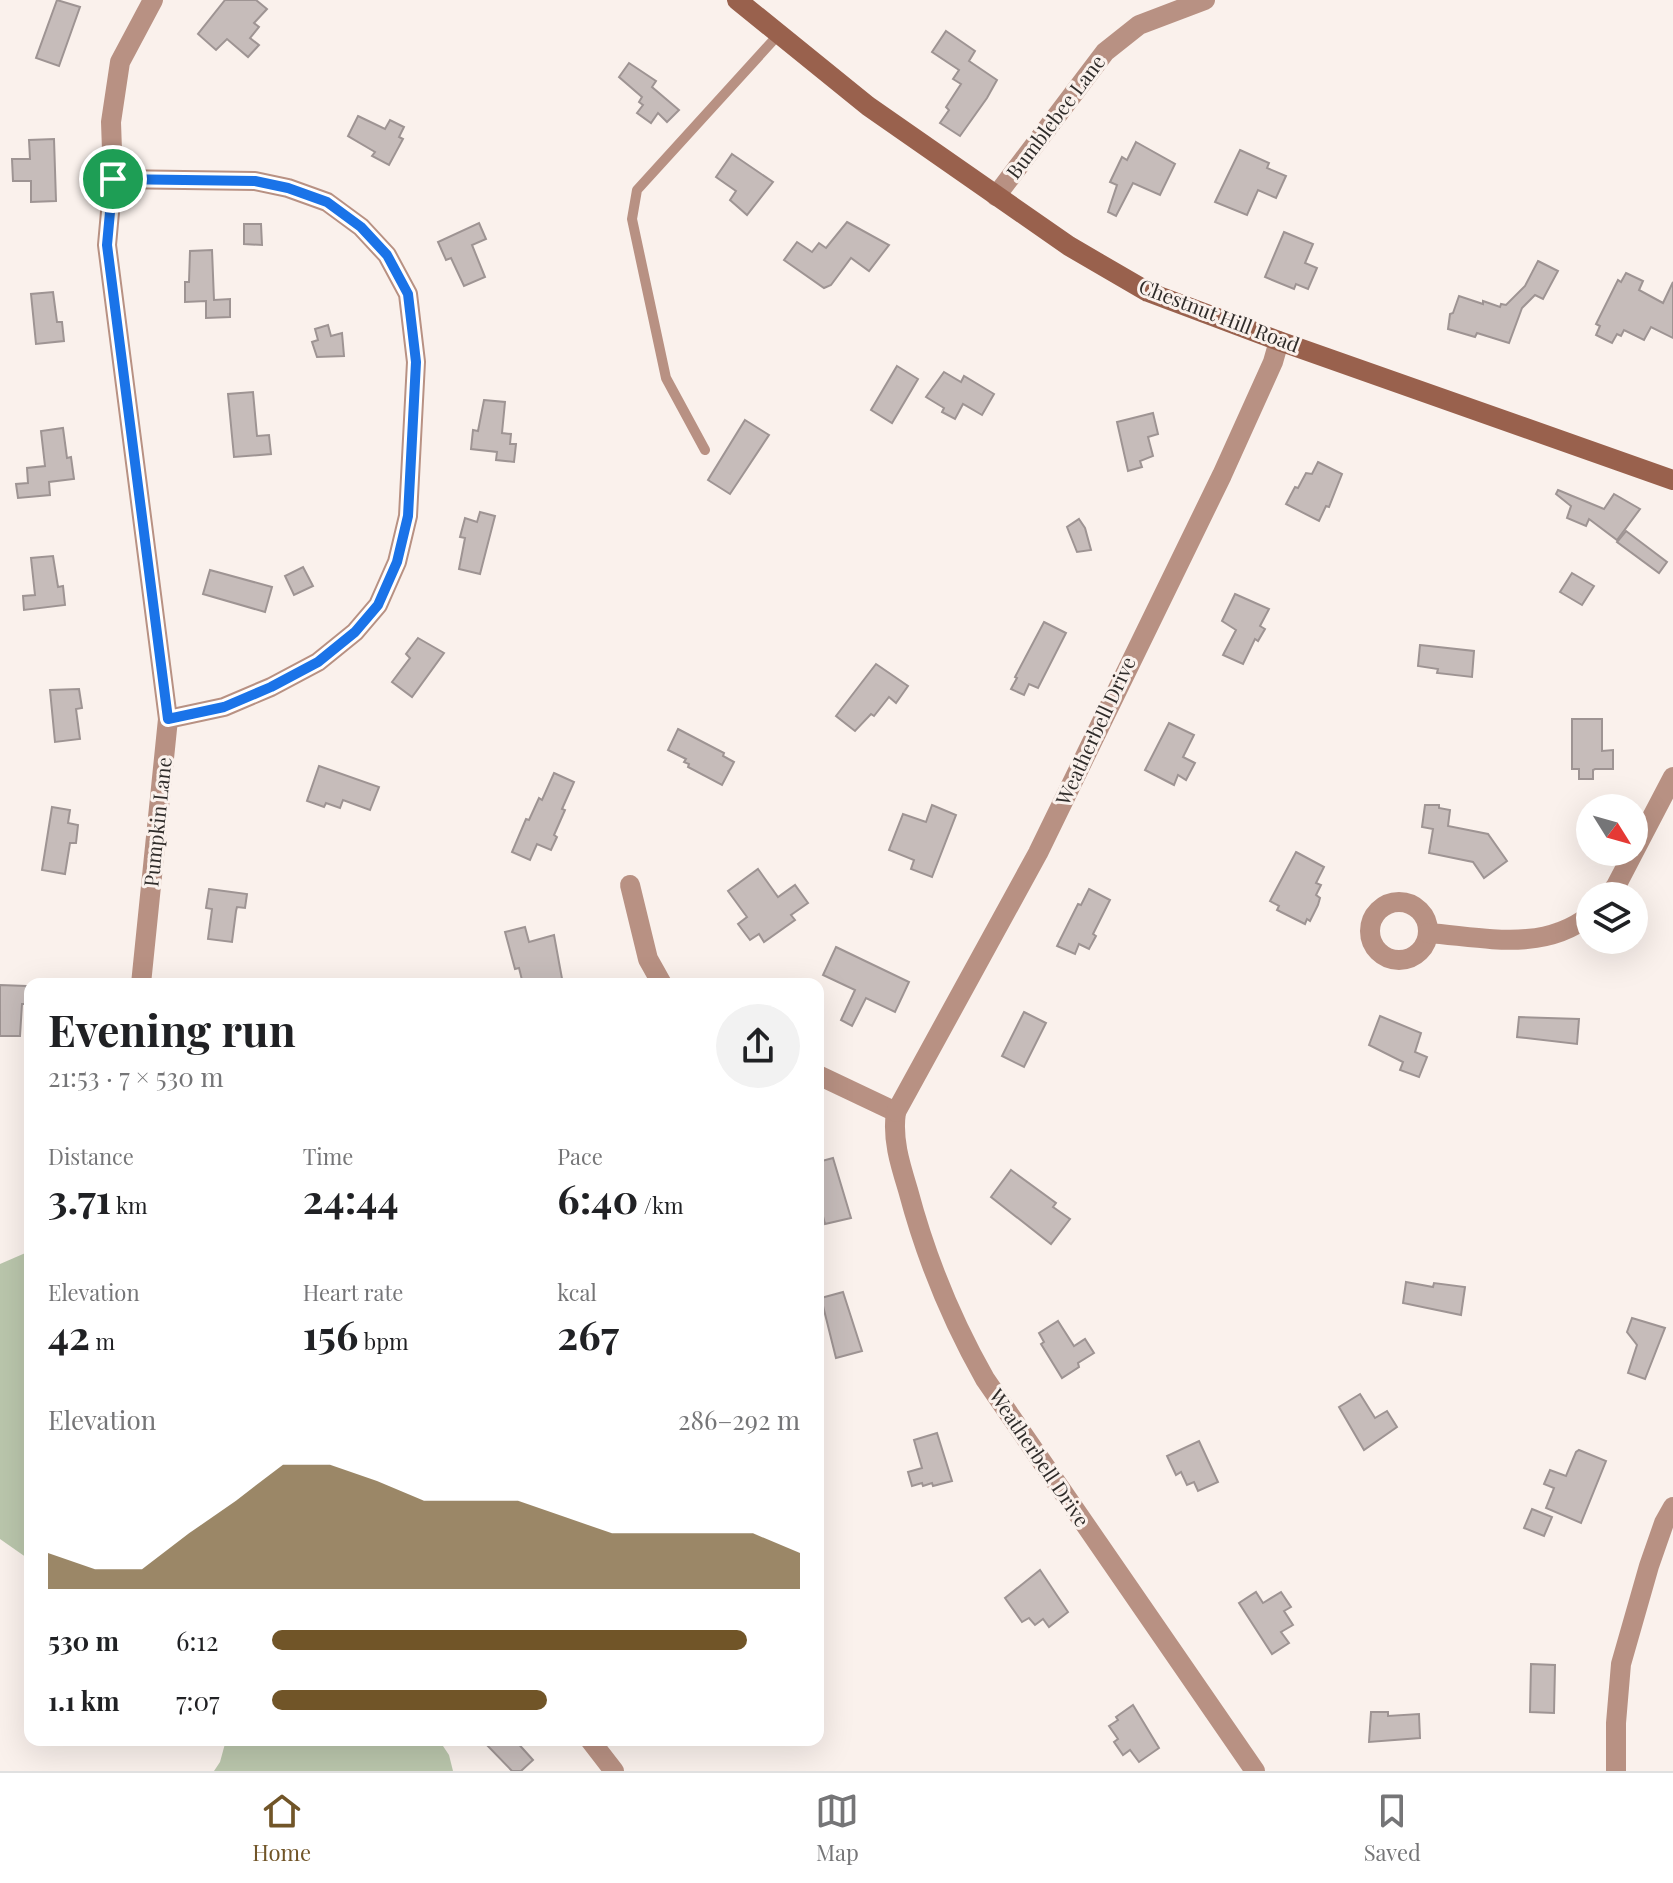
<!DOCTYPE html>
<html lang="en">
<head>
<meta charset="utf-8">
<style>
  body { margin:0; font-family:"Playfair Display",serif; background:#f2f2f2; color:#202124; height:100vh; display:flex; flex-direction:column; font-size:30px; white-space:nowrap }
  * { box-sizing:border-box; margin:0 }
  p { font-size:26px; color:#757577 }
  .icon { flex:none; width:44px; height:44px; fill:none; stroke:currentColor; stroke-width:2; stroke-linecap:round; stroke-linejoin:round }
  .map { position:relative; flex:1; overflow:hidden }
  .panel { position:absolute; left:24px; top:978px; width:800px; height:768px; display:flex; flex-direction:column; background:#fff; border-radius:16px; box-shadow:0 8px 32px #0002 }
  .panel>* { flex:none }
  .needle { width:52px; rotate:127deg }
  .fabs { position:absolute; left:1576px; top:794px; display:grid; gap:16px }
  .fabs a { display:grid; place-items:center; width:72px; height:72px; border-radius:50%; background:#fff; box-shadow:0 8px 32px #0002; font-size:40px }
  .pin { position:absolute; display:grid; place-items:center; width:68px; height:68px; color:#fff; margin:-34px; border:4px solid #fff; border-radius:50%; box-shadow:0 2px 8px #0007 }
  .round { display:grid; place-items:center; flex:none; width:84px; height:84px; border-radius:42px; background:#f2f2f2 }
  .summary { display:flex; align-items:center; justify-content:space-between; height:136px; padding:0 24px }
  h1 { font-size:44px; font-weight:700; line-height:60px }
  .stats { display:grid; grid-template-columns:repeat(3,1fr); gap:12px; height:136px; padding:8px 24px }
  .stats div { display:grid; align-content:center }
  .stats b { font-size:40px; font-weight:700 }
  .stats small { font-size:22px; font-weight:400 }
  .stats p { font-size:22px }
  .chart { height:224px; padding:16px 24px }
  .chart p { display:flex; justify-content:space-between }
  .chart svg { width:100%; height:144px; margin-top:8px; fill:#715528; opacity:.7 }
  ul { padding:0 24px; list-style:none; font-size:26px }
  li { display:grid; grid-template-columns:128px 96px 1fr; align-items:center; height:60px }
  li i { height:20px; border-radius:10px; background:#715528 }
  .dock { display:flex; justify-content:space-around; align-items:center; height:112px; border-top:2px solid #e0e0e0; background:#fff; font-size:22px; color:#757577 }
  .dock a { display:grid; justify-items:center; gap:4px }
  .dock .on { color:#715528 }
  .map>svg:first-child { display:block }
  .green { fill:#bac6ac }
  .building { fill:#c6bcba; stroke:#9e9493; stroke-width:2 }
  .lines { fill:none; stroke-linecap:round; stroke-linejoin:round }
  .lane { stroke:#b89183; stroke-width:10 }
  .street { stroke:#b89183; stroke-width:20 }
  .secondary { stroke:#99614d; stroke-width:20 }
  .route-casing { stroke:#fff; stroke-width:16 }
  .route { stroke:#1a73e8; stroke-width:10 }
  .labels { text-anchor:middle; stroke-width:6; stroke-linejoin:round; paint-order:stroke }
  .street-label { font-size:20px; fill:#2f2c2a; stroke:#faf1ec }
</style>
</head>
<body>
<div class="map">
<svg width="1673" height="1771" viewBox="0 0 1673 1771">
  <rect width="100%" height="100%" fill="#faf1ec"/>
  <!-- green -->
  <g class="green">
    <polygon points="30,1251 30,1560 0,1539 0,1264"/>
    <polygon points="226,1740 439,1740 449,1755 453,1771 214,1771 220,1762"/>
  </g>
  <!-- building -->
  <g class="building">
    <polygon points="57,0 80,7 59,66 36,58"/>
    <polygon points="225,0 256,0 267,9 254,23 259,27 250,38 259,45 248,57 227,39 216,50 198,34"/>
    <polygon points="946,31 975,51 969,61 997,80 987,98 960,136 940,123 949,110 946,107 961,84 953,79 959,70 932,52"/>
    <polygon points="629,63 656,81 652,87 679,110 667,122 658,113 651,123 637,113 643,105 639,102 642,97 619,77"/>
    <polygon points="358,116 385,129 390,120 404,127 399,137 403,139 389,165 372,156 375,152 348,136"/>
    <polygon points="54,139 56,201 31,202 31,181 13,181 12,159 30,159 29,140"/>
    <polygon points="1136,142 1175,164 1160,195 1133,183 1116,216 1108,212 1117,185 1110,182 1122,157 1127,160"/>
    <polygon points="1240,150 1269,163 1267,168 1286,176 1276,198 1258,190 1247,215 1215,202"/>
    <polygon points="732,154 773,182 747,215 730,200 736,191 716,177"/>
    <polygon points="847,222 889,245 869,271 851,258 831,285 824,288 784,260 797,242 812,252 819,243 826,248"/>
    <polygon points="479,223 486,239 472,245 485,277 464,286 451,258 446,260 438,242"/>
    <polygon points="244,224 261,224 262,245 244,244"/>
    <polygon points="1284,232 1313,244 1305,263 1317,268 1308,289 1296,284 1294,289 1265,277"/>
    <polygon points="212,250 214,300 230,299 230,317 206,318 206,301 185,302 185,282 189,282 190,251"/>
    <polygon points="1538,261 1558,271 1543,299 1535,295 1522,308 1509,343 1477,333 1475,337 1448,329 1450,314 1453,313 1459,296 1483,304 1483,301 1500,307 1501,304 1506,305 1525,286"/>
    <polygon points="1626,273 1643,281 1639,290 1663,303 1673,282 1673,338 1651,327 1644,340 1624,330 1621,336 1617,334 1612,343 1596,335 1600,326 1596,324 1618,280 1621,282"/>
    <polygon points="53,292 57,322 62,322 64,341 36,344 31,294"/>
    <polygon points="328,325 331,336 342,333 344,356 317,357 312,342 318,340 315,329"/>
    <polygon points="897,366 918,379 892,423 871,410"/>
    <polygon points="944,372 961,382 964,376 994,394 982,415 963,404 955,419 942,412 944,408 926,397"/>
    <polygon points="253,392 257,436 269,435 271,454 234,457 228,394"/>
    <polygon points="484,400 505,402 502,433 511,434 510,444 516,444 514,462 496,460 497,452 471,449 473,430 478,431"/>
    <polygon points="1153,413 1158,434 1148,437 1153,456 1140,461 1142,467 1128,471 1117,422"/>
    <polygon points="745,420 769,435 730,494 708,480"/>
    <polygon points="63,428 67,458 71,457 74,479 49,482 50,495 18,498 16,484 28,483 27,468 45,466 41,431"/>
    <polygon points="1318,462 1342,474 1329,507 1326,506 1319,521 1286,504 1295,487 1298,488 1306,473 1312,474"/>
    <polygon points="1558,490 1604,509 1614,494 1640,509 1617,540 1589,519 1586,526 1567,518 1571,506 1556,494"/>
    <polygon points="480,512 495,516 480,574 459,569 465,538 460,537 465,518 477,522"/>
    <polygon points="1079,519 1085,528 1091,550 1077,552 1067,527"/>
    <polygon points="1626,531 1667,562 1659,573 1617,542"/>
    <polygon points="53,556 58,587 63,586 65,605 24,610 23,596 35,595 31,558"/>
    <polygon points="303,567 313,586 294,595 285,576"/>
    <polygon points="210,570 272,587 265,612 203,594"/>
    <polygon points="1572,573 1594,586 1582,605 1560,592"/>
    <polygon points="1235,594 1269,609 1260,626 1265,629 1258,641 1255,639 1243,664 1223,655 1236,630 1222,621"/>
    <polygon points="1044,622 1066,633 1038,688 1029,684 1024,695 1011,689 1017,678 1015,677"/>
    <polygon points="418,638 444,653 412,697 392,682 410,658 406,654"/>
    <polygon points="1420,645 1474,651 1472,677 1437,673 1438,669 1418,666"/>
    <polygon points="876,664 908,686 896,703 889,697 874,716 871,714 855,731 836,716"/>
    <polygon points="79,689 82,708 76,709 80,739 55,742 50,690"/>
    <polygon points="1572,719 1602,719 1602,751 1613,750 1613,769 1595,769 1593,770 1593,779 1579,779 1579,769 1572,769"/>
    <polygon points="1169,723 1194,735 1183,757 1195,763 1186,780 1178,775 1174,785 1145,770"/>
    <polygon points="678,729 724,753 723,756 734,762 722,785 688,767 689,764 684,762 686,759 668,750"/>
    <polygon points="319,766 379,787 370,810 343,800 340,808 326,803 324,807 307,801"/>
    <polygon points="554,773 574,782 562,809 565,810 554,835 557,837 551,850 537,844 530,860 512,852 526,819 529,820 539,798 542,800"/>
    <polygon points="932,805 956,815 932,877 911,869 914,860 889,850 903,814 926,822"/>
    <polygon points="1425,805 1439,805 1439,808 1450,810 1448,826 1488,834 1507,861 1484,878 1473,862 1429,853 1433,829 1422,827"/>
    <polygon points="52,807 70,810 68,823 78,825 76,843 70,843 65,874 42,870"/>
    <polygon points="1296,852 1324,867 1316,883 1321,885 1316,895 1320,898 1318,905 1310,921 1307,919 1305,924 1277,910 1279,906 1270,901"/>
    <polygon points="758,869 778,897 795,885 808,903 791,915 795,920 764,942 759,934 750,940 738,924 747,917 728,891"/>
    <polygon points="209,889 247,894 245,908 237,907 236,911 232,942 208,939 212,909 206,908"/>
    <polygon points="1089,889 1110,900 1093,934 1096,936 1089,949 1079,944 1075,954 1057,946 1078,904 1081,905"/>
    <polygon points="525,927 529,942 554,935 563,984 523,984 519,968 515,969 505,932"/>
    <polygon points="836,947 909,982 895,1012 866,998 852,1026 841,1020 855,990 823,975"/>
    <polygon points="0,985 26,986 26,1004 22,1004 20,1036 0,1036"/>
    <polygon points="1024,1012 1046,1023 1024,1067 1002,1056"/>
    <polygon points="1380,1016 1421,1033 1415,1052 1427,1057 1419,1077 1400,1070 1403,1062 1369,1045"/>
    <polygon points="1519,1017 1579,1019 1577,1044 1517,1037"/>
    <polygon points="833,1158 851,1218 825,1224 818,1197 818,1162"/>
    <polygon points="1011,1170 1056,1203 1053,1207 1070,1219 1051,1244 991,1197"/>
    <polygon points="1406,1282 1433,1287 1434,1283 1465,1287 1461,1315 1403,1303"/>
    <polygon points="843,1292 862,1351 836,1358 821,1298"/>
    <polygon points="1632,1318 1665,1328 1645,1379 1628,1373 1637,1345 1627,1332"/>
    <polygon points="1058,1321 1074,1346 1085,1339 1094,1353 1078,1363 1079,1367 1062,1378 1041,1344 1044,1342 1039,1333"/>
    <polygon points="1360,1394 1375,1418 1387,1411 1397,1427 1364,1450 1339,1407"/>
    <polygon points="937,1433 952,1481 933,1486 932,1483 923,1486 922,1483 912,1486 908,1472 922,1468 914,1440"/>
    <polygon points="1199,1441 1218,1482 1198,1491 1194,1482 1187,1485 1181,1472 1176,1475 1167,1456"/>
    <polygon points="1579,1450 1606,1461 1581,1523 1546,1508 1554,1488 1544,1484 1550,1470 1566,1476 1576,1452"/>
    <polygon points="1532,1509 1552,1517 1544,1536 1524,1528"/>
    <polygon points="1040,1570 1068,1612 1049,1627 1043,1619 1035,1625 1029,1618 1022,1622 1005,1598"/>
    <polygon points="1256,1592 1263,1603 1281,1592 1291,1607 1284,1611 1293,1625 1281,1632 1289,1643 1272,1654 1239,1603"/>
    <polygon points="1531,1664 1555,1665 1554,1713 1530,1712"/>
    <polygon points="1133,1705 1159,1748 1139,1762 1130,1750 1123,1755 1114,1742 1118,1739 1109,1726 1118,1720 1116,1717"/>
    <polygon points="1371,1712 1388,1712 1388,1716 1419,1714 1420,1738 1369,1742"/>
    <polygon points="482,1740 515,1740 533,1760 521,1771 512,1771"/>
  </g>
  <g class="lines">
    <!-- lane -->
    <polyline class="lane" points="705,450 666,378 632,219 637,190 779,34"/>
    <!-- street -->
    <g class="street">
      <polyline points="113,179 255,181 288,188 327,202 361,227 387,255 408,294 416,362 408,516 397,562 378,605 355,632 318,662 271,687 224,707 168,719"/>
      <polyline points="996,196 1105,52 1139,25 1205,0"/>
      <polyline points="630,885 648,959 662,984"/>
      <polyline points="1608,896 1616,886 1673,777"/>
      <circle cx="1399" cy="931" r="29"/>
      <path d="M 1428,933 C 1483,937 1543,953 1590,915"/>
      <polyline points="141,984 168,719 107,245 113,179 111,122 120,62 153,0"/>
      <path d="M 818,1075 L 896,1112 C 892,1139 900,1164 908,1190 C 926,1258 951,1319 985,1379 L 1255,1771"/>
      <polyline points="896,1112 1038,853 1222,475 1273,362 1279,341"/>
      <polyline points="590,1740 614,1771"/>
      <polyline points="1616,1771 1616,1723 1621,1664 1649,1566 1664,1523 1673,1507"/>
    </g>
    <!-- secondary -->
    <polyline class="secondary" points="737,0 868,106 1069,246 1148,292 1279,341 1673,480"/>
  </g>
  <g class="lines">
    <!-- route casing -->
    <g class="route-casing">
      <polygon id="route" points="113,179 255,181 288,188 327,202 361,227 387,255 408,294 416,362 408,516 397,562 378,605 355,632 318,662 271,687 224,707 168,719 107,245"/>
    </g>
    <!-- route -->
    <use href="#route" class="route"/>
  </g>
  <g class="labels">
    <!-- street labels -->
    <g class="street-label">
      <text transform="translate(1056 117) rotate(-53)" y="7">Bumblebee Lane</text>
      <text transform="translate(1219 316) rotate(21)" y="7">Chestnut Hill Road</text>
      <text transform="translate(1096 731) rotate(-65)" y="7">Weatherbell Drive</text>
      <text transform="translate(158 822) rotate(-84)" y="7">Pumpkin Lane</text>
      <text transform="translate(1039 1458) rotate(56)" y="7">Weatherbell Drive</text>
    </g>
  </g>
</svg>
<div class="fabs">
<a><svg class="needle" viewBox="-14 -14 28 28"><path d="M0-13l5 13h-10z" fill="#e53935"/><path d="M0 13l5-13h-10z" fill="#757577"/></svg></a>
<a><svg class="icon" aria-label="layers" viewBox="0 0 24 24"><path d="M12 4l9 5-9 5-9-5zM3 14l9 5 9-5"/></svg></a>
</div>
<div class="pin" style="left:113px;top:179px;background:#1e9e55"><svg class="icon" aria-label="arrive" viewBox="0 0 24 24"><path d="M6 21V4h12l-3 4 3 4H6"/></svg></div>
<section class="panel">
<div class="summary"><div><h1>Evening run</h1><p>21:53 · 7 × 530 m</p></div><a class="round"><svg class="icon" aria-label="share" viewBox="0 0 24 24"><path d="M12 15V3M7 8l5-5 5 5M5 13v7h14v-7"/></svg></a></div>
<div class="stats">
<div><p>Distance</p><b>3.71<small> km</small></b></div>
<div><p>Time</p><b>24:44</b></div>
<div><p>Pace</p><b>6:40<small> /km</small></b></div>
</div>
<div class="stats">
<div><p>Elevation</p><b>42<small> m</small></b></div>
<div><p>Heart rate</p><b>156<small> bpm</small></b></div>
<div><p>kcal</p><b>267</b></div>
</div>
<div class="chart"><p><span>Elevation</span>286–292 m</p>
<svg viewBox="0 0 160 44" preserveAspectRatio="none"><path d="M0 44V33L10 38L20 38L30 27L40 17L50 6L60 6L70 11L80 17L90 17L100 17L110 22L120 27L130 27L140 27L150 27L160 33V44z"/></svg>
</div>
<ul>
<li><b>530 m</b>6:12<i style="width:90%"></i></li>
<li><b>1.1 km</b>7:07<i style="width:52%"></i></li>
</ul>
</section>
</div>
<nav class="dock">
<a class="on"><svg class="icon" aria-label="home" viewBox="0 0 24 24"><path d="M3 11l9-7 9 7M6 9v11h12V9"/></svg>Home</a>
<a><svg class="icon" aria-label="map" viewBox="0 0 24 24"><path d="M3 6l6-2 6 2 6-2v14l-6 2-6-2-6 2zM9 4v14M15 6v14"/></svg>Map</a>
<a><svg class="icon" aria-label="saved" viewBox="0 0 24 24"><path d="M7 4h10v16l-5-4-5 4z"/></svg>Saved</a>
</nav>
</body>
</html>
